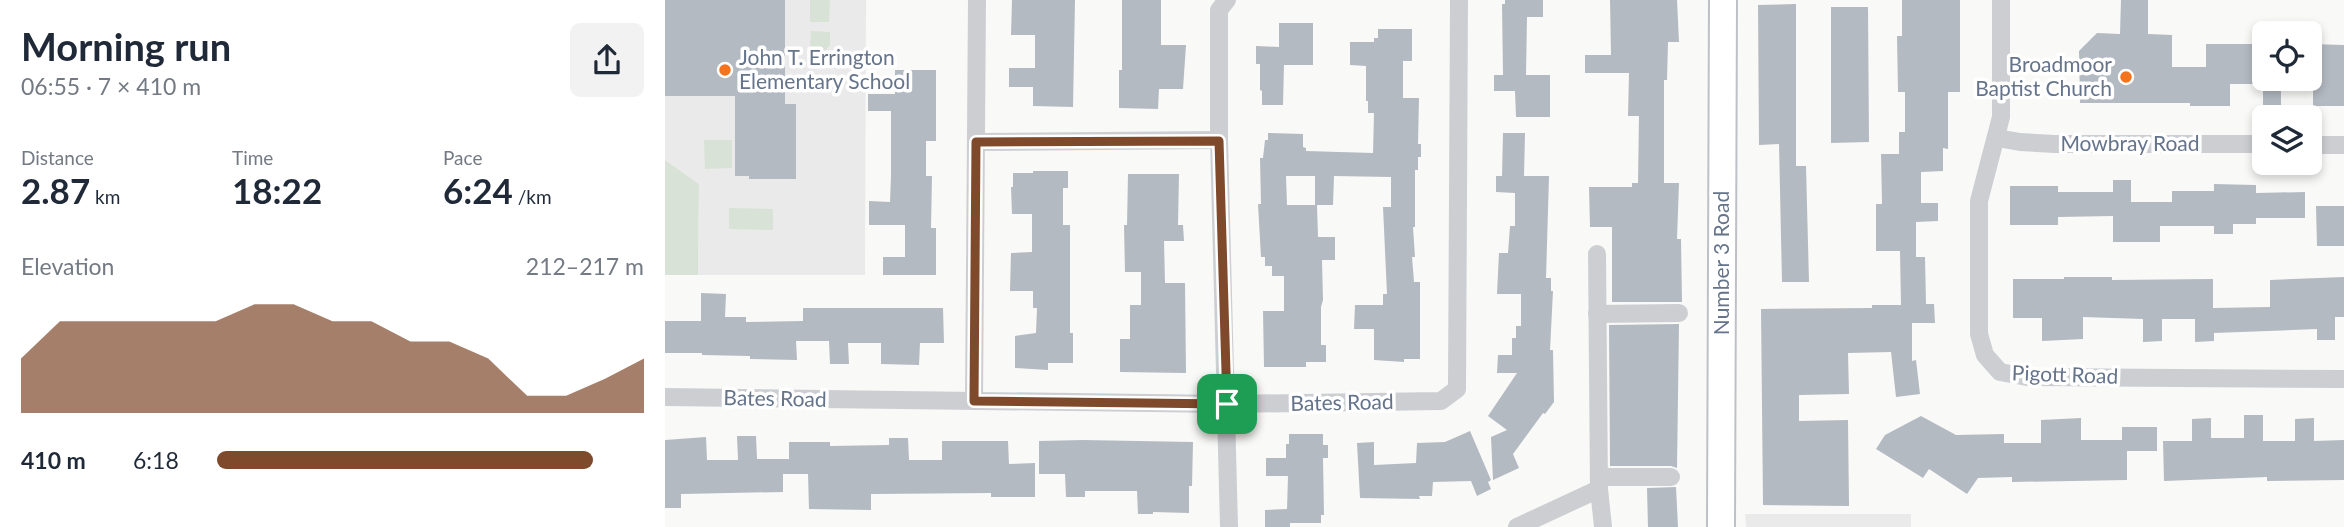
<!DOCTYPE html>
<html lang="en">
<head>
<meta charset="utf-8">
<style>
  body { margin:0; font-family:Lato,sans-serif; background:#f2f2f3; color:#1f2937; height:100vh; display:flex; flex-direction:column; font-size:26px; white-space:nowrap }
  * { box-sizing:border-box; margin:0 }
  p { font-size:23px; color:#747a83 }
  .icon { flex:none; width:38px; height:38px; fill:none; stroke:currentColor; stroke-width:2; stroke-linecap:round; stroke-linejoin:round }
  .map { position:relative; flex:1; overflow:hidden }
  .details { display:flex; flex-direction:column; background:#fff; width:665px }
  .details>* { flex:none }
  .tools { position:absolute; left:1587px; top:21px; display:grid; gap:14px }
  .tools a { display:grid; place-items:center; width:70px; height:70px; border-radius:10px; background:#fff; box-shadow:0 4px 10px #0003; font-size:35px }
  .pin { position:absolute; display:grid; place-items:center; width:60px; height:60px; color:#fff; margin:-30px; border-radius:14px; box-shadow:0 4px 10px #0006 }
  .round { display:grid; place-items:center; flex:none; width:74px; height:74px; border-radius:10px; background:#f2f2f3 }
  .summary { display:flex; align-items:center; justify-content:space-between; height:119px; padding:0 21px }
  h1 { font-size:38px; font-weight:700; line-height:52px }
  .metrics { display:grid; grid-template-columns:repeat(3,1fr); gap:10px; height:119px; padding:7px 21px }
  .metrics div { display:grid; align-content:center }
  .metrics b { font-size:35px; font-weight:700 }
  .metrics small { font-size:19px; font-weight:400 }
  .metrics p { font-size:19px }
  .chart { height:196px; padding:14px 21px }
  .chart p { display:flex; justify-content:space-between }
  .chart svg { width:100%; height:126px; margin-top:7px; fill:#7f4a2b; opacity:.7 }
  ul { padding:0 21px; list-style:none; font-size:23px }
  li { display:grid; grid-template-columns:112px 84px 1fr; align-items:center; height:52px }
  li i { height:18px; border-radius:9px; background:#7f4a2b }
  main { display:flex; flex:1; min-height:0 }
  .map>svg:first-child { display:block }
  .built { fill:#eaeaea }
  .green { fill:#d9e2d7 }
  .building { fill:#b4bac2; fill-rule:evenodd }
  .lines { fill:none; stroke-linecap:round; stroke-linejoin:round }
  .secondary-casing { stroke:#bdc1c7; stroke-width:30 }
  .minor { stroke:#ccced2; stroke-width:18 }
  .secondary { stroke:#fff; stroke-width:26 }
  .route-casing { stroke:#fff; stroke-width:14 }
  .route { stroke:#7f4a2b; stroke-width:9 }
  .poi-dot { fill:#f4731c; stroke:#fff; stroke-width:2.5 }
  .labels { text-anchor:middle; stroke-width:7; stroke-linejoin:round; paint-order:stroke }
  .poi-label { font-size:21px; fill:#65748b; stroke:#fff; text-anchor:start }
  .street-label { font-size:21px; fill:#65748b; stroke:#fff }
</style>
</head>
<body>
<main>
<section class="details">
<div class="summary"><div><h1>Morning run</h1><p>06:55 · 7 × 410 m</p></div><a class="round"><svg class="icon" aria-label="share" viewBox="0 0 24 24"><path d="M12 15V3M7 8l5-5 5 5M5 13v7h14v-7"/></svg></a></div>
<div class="metrics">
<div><p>Distance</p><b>2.87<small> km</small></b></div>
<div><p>Time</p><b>18:22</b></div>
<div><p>Pace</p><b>6:24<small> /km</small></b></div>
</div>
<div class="chart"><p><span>Elevation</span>212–217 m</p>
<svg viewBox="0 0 160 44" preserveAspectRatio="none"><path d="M0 44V25L10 12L20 12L30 12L40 12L50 12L60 6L70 6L80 12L90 12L100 19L110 19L120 25L130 38L140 38L150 32L160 25V44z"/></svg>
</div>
<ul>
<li><b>410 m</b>6:18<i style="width:88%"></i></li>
</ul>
</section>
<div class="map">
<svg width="1679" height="527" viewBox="0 0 1679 527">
  <rect width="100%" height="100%" fill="#f9f9f7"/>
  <!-- built -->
  <g class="built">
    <polygon points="0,0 201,0 200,275 33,275 34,184 0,160"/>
    <polygon points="1080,514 1246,514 1246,527 1081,527"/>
  </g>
  <!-- green -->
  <g class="green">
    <polygon points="145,0 165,0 164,22 145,22"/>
    <polygon points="146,31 165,32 165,45 160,51 151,51 145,47"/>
    <polygon points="39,140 67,140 67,168 40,169"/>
    <polygon points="0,160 34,184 33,275 0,275"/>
    <polygon points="64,208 108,209 108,230 64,229"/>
  </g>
  <!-- building -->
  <g class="building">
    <polygon points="0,0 120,0 120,104 131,104 131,179 84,179 84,176 70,176 70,96 0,96"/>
    <polygon points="347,0 410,0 408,107 368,106 368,87 344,87 344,68 370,68 370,35 346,35"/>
    <polygon points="457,0 496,0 496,45 521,45 518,89 494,89 493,109 454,108 454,70 457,70"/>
    <polygon points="840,0 878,0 878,17 862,17 861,75 885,75 885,117 851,117 850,91 829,91 829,75 838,75 837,4 840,4"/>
    <polygon points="945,0 1012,0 1014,42 1003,42 1002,80 999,80 999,183 1014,183 1012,239 1016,239 1017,302 947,302 947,227 925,227 924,187 967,187 967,183 973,183 974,116 963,116 964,73 920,73 920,55 946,55"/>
    <polygon points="1237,0 1295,0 1295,92 1283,92 1283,149 1278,148 1278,171 1256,172 1256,203 1273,203 1273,221 1251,222 1251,257 1260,257 1261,304 1269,304 1270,323 1247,323 1247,361 1251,360 1255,394 1231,397 1226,352 1183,353 1184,394 1134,395 1134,421 1183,420 1184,506 1098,505 1096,309 1207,308 1207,305 1236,305 1235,251 1211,251 1211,204 1217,204 1216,154 1234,154 1234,132 1240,132 1240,92 1233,92 1232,36 1237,36"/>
    <polygon points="1456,0 1483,0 1483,34 1507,35 1507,67 1541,67 1541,44 1600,44 1600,79 1616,79 1616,107 1598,107 1598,84 1565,84 1565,106 1525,106 1525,103 1415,103 1414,51 1432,33 1455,34"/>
    <polygon points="1131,4 1131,166 1141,166 1144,282 1117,282 1114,144 1094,145 1093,5"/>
    <polygon points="1166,7 1203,7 1204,142 1166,143"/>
    <polygon points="614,23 648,23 648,65 619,65 618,105 597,105 597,91 595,90 595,64 591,64 591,46 614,47"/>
    <path d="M 713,29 L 747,29 L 747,61 L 738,61 L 738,98 L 754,98 L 753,144 L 756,144 L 756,157 L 753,157 L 753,170 L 750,170 L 750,227 L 748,227 L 750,257 L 747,257 L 749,282 L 755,282 L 755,359 L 739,359 L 739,362 L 709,360 L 709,329 L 689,329 L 690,305 L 718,305 L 718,294 L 722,294 L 718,207 L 726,207 L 726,177 L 669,176 L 668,205 L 652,205 L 653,237 L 670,237 L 670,260 L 657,260 L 658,300 L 656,307 L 656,345 L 661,345 L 661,362 L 641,362 L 641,367 L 599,367 L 598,311 L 619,311 L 619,276 L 607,276 L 607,266 L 600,266 L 600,257 L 596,257 L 593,204 L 596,204 L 595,158 L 598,158 L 600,140 L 603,140 L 603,133 L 638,134 L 638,147 L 641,148 L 641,151 L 708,153 L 709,113 L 703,113 L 703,101 L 701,101 L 701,66 L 685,65 L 685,42 L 709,42 L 709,38 L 713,38 ZM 621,176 L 650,176 L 650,205 L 622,205 Z"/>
    <polygon points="1645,44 1679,45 1679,106 1648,106 1648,83 1645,83"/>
    <polygon points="230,70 271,70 271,141 261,141 261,176 267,176 266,228 271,228 271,275 218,275 218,257 240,257 240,225 204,225 204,201 225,202 226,176 226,111 203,111 203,94 230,94"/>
    <polygon points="838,133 860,133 859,176 884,176 881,278 886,278 886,291 888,291 885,350 888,350 889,402 880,414 878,413 848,454 854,468 828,480 826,437 842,430 823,416 852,373 832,373 833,355 847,355 847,338 851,338 851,326 856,326 856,294 832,294 834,253 843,253 845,226 850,226 850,193 831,192 831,176 837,176"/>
    <polygon points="368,171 403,171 403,188 398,188 398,225 405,225 405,333 408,333 408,363 383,363 383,370 350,368 350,336 371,333 372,308 368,308 368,291 345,291 346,253 367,252 367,214 347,214 346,187 348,187 348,173 368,173"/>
    <polygon points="463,174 514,174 513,225 518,225 519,241 499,241 500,283 520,283 521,373 455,372 455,339 465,339 465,305 476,305 476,272 460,272 459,225 462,225"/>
    <polygon points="1448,180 1466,180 1466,202 1507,202 1507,191 1549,191 1549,184 1591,185 1591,193 1640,192 1640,218 1591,218 1591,224 1568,224 1568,234 1549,234 1549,226 1495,226 1495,242 1448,242 1448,216 1393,217 1393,225 1345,225 1345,186 1393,186 1393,192 1448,192"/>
    <polygon points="1651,206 1679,206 1679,246 1652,246"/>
    <polygon points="1399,277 1447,277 1447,280 1548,279 1548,308 1605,307 1605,280 1679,277 1679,317 1670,317 1670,340 1652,340 1652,329 1549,333 1549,341 1530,342 1530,319 1497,319 1497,341 1478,342 1478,319 1418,317 1418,339 1377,341 1377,318 1348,318 1348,279 1399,279"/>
    <polygon points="36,293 61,294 60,317 81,317 81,322 138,321 138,308 278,308 279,343 255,343 254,365 216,364 216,343 183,343 184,364 165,364 164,341 131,341 132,360 85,359 85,356 37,355 37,353 0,353 0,321 36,321"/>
    <polygon points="1014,324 1012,468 1006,466 945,466 944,325"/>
    <polygon points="1579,415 1598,415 1598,441 1630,441 1630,419 1649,418 1649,441 1679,440 1679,480 1602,481 1602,477 1499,481 1498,441 1527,441 1527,419 1546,418 1546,438 1579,438"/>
    <polygon points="1256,416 1291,435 1339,434 1339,443 1376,443 1376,420 1416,418 1416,440 1457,440 1457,427 1492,427 1492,451 1462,451 1462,480 1347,482 1347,477 1313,478 1302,494 1264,469 1258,478 1211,449 1220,435"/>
    <polygon points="805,431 826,480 823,482 826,489 812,496 806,481 768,482 767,496 754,496 755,499 695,498 692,443 709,442 709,465 751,463 752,443 780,442"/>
    <polygon points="624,434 658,434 658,445 663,445 663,458 658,458 659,515 656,515 656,523 625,523 625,527 600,527 600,510 622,509 623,476 601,476 601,458 621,458 621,444 624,444"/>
    <polygon points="72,436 91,436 92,459 124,459 124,442 165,442 165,446 224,445 224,438 243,438 244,460 277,460 277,441 343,441 344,464 370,463 370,497 326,497 326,493 206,494 206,510 144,509 143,474 118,474 118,492 16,494 16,508 0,508 0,440 41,437 42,460 73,460"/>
    <polygon points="418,440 528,442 527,486 524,486 524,513 488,512 488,514 473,514 472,491 420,491 420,497 401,497 400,474 374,474 374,441"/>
    <polygon points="1011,487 1013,527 983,527 982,488"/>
  </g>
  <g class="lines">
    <!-- secondary casing -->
    <g class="secondary-casing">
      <polyline id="secondary" points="1056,527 1058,0"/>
    </g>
    <!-- minor -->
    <g class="minor">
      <polyline points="562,0 554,10 554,140 564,527"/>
      <polyline points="1336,0 1336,117 1314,201 1314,334 1320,355 1335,372 1362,377 1679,379"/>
      <polyline points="1332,138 1355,142 1390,144 1600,144"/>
      <polyline points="311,142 554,140"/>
      <polyline points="1645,145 1679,145"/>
      <polyline points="932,254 934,489 938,527"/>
      <polyline points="932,314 1014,313"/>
      <polyline points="0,397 562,404 776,401 792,389 794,0"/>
      <polyline points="309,401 312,0"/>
      <polyline points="934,477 1006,477"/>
      <polyline points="852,527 934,489"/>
    </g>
    <!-- secondary -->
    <use href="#secondary" class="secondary"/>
  </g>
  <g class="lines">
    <!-- route casing -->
    <g class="route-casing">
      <polygon id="route" points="554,141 562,404 309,401 311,142"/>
    </g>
    <!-- route -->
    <use href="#route" class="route"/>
  </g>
  <!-- markers -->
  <g class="poi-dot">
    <circle cx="60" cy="70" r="7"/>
    <circle cx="1461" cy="77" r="7"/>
  </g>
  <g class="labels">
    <!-- poi labels -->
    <g class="poi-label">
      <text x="74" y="65">John T. Errington<tspan x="74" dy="24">Elementary School</tspan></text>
      <text x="1447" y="72" text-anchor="end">Broadmoor<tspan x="1447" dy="24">Baptist Church</tspan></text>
    </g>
    <!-- street labels -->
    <g class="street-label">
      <text x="1465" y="151">Mowbray Road</text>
      <text transform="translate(1057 263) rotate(-90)" y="7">Number 3 Road</text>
      <text transform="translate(1400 375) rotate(2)" y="7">Pigott Road</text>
      <text transform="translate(110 399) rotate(1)" y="7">Bates Road</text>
      <text transform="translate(677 403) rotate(-1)" y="7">Bates Road</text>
    </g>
  </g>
</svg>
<div class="tools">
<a><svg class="icon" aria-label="locate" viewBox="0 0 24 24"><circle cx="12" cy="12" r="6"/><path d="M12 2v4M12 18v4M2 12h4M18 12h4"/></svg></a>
<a><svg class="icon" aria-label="layers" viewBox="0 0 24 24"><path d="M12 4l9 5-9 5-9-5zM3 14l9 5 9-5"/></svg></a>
</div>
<div class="pin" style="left:562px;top:404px;background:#1e9e55"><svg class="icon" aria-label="arrive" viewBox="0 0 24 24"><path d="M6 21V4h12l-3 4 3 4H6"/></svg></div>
</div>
</main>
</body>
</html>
